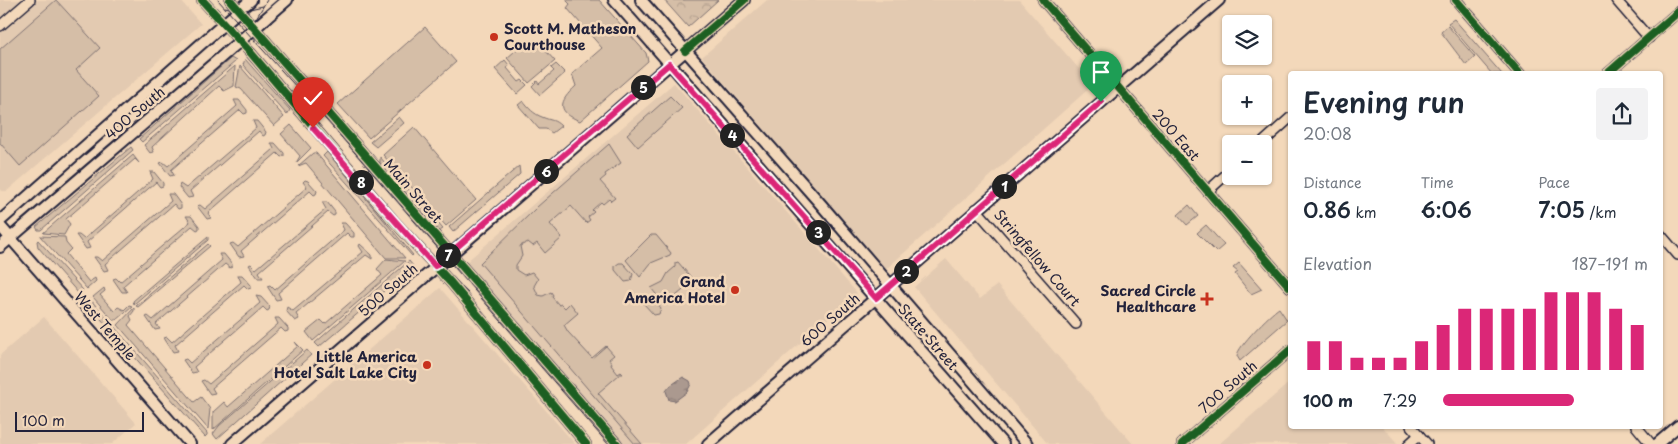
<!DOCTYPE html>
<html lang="en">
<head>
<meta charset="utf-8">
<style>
  body { margin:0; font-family:"Playpen Sans",sans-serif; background:#f2f2f3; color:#1f2937; height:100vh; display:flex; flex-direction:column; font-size:19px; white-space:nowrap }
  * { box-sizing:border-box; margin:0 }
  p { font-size:16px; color:#747a83 }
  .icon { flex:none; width:28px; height:28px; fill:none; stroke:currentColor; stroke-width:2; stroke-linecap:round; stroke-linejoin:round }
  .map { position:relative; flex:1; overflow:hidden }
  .drawer { position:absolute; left:1288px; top:71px; width:375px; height:358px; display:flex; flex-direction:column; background:#fff; border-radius:5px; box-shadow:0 1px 4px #0004 }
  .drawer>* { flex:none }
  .buttons { position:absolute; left:1222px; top:15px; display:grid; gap:10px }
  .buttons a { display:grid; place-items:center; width:50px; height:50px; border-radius:5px; background:#fff; box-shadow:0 1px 4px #0004; font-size:25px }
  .scale { position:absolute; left:15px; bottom:12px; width:129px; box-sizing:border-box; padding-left:5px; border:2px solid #22223b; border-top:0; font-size:14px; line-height:18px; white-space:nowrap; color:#22223b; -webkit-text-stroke:4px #f3d8ba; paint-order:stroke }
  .pin { position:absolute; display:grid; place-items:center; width:42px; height:42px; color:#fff; margin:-51px -21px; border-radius:50% 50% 50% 0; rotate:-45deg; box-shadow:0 0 5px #0007 }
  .pin .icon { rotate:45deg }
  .km { position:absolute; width:25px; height:25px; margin:-12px; border-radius:50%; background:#222; color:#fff; font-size:14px; line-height:25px; text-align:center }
  .round { display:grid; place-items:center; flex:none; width:52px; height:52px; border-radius:5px; background:#f2f2f3 }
  .overview { display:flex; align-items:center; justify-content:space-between; height:85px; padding:0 15px }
  h1 { font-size:28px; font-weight:600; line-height:38px }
  .metrics { display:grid; grid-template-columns:repeat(3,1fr); gap:8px; height:85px; padding:5px 15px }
  .metrics div { display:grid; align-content:center }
  .metrics b { font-size:21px; font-weight:600 }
  .metrics small { font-size:14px; font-weight:400 }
  .metrics p { font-size:14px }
  .chart { height:140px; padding:10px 15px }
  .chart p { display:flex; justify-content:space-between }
  .chart svg { width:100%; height:90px; margin-top:5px; stroke:#db2777; stroke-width:6 }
  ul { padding:0 15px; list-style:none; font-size:16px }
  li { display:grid; grid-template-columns:80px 60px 1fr; align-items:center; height:38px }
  li i { height:12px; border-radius:6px; background:#db2777 }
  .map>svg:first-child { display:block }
  .built { fill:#e3cab1 }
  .green { fill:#d5bea7; stroke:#7c7071 }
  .forest { fill:url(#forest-crowns); stroke:#7c7071 }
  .water { fill:url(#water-ripples); stroke:#74696d }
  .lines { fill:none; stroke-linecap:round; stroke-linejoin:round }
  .minor-casing { stroke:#22223b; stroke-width:12 }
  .major-casing { stroke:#22223b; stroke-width:14 }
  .minor { stroke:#f3d8ba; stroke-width:9 }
  .major { stroke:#f3d8ba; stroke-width:10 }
  .tram { stroke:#22223b; stroke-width:1 }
  .cycleway-casing { stroke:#f3d8ba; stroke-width:11 }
  .cycleway { stroke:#1b5e20; stroke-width:8 }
  .route-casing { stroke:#fff; stroke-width:10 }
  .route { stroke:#db2777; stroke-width:6 }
  .poi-dot { fill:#c8321e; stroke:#f3d8ba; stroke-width:2 }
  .labels { text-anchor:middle; stroke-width:5; stroke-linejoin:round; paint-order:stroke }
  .poi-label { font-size:14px; font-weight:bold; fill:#22223b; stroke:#f3d8ba; text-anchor:end }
  .street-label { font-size:14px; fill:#22223b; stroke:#f3d8ba }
</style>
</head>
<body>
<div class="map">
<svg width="1678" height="444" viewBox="0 0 1678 444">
  <defs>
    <pattern id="forest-crowns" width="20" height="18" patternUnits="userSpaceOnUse" patternTransform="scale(1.25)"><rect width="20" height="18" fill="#d5bea7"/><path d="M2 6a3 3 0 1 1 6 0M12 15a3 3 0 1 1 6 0" fill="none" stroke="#b7a391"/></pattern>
    <pattern id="water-ripples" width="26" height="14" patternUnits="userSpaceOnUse" patternTransform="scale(1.25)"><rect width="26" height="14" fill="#ab998f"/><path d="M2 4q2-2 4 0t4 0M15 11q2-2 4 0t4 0" fill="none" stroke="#8b7c76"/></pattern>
  </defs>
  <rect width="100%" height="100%" fill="#f3d8ba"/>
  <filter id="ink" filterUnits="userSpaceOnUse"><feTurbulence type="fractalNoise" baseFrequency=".02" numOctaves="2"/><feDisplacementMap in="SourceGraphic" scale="10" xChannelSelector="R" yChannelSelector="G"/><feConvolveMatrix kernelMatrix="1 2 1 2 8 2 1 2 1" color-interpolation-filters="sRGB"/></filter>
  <g filter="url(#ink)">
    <!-- built -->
    <g class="built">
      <polygon points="0,0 180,0 201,24 7,191 2,191 0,188"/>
      <polygon points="767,0 1019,0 1093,85 886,269 702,57"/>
      <polygon points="674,83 857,293 686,444 624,444 466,262"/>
      <polygon points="946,259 980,299 997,285 1133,444 1048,444 914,287"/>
      <polygon points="440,288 575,444 260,444"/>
      <polygon points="44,317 136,423 112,444 0,444 0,355"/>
      <polygon points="1290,382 1290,426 1382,426 1398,444 1219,444"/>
    </g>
    <!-- green -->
    <g class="green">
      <polygon points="56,0 100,48 76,70 99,96 20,166 0,143 0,49"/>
      <path d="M 566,0 L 599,0 L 646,53 L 648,61 L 580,121 C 557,112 558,102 576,86 L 572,74 L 602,48 L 567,8 L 570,4 Z"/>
      <polygon points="1454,19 1502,74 1492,74 1448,23"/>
      <polygon points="1448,26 1475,57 1466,65 1441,32"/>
      <polygon points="425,27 456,62 369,138 338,104"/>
      <polygon points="536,40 555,61 529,83 507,58 522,45 526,48"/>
      <polygon points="231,58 236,61 142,142 139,139"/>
      <polygon points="245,59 290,110 287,115 243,65"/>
      <polygon points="505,60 509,65 507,68 519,82 522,80 527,85 517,94 495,69"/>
      <polygon points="556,64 565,73 540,95 532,86 537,81 539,84 554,71 551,68"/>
      <polygon points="235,66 234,86 224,91 219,86 152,147 154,152 150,153 144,145"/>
      <polygon points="240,66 284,117 274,126 241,89 236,87"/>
      <polygon points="670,96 682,108 638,147 627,134"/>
      <polygon points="234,100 239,100 247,110 247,113 244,114 240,110 171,170 174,175 170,176 160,163 163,162 168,166 237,106"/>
      <path d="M 523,101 C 528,108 534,114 542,117 C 551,121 554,119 561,126 L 552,133 L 546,129 L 539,129 L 518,105 Z"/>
      <polygon points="399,117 404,123 376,147 370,142"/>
      <polygon points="253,121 257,121 266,132 265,135 263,136 259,131 190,191 193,197 188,198 179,187 180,184 186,188 256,128"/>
      <polygon points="291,125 311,148 296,163 300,156 281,134"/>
      <polygon points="414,127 476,200 446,226 383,155"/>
      <polygon points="271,143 275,143 284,153 284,156 281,157 277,153 208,213 211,218 207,219 197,206 200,205 205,209 274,149"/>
      <polygon points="609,144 621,163 605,174 606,176 600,181 615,198 611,201 609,199 603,204 601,202 592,210 594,212 588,217 590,220 586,223 571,206 550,224 562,238 545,253 537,243 533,246 528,242 520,246 522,256 516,265 516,270 524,275 532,272 538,279 534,286 538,295 543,296 551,292 553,295 552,297 559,305 561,304 565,308 570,303 578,313 564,325 568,332 592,358 606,346 614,355 609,359 612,363 611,365 618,374 621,372 623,374 620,374 598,393 642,444 635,444 480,263 537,207"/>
      <polygon points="131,147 133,150 41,230 38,230 36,227"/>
      <polygon points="327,152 413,255 412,256 323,156"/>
      <polygon points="313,153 316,153 405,258 386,258 306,163 298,166"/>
      <polygon points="133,155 139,163 135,159 66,219 70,224 64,235 43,233"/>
      <polygon points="380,157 443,229 438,232 380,165"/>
      <polygon points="519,166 520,174 453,232 449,227"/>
      <polygon points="150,172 154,172 163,183 163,186 160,187 156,182 87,242 90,248 86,249 76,235 79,235 84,239 153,179"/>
      <polygon points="305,180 308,181 317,191 316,194 314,195 310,191 241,251 244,256 239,257 230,244 233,243 238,247 307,187 303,182"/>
      <polygon points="168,194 173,194 181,205 181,208 178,209 174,204 105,264 108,270 104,271 94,257 97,257 102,261 171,201"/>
      <polygon points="322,202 327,202 335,212 335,215 333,216 328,212 259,272 263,278 258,278 249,265 251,264 256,269 326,209"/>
      <polygon points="1189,205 1198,216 1187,225 1178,215"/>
      <polygon points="186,216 191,216 199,226 199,229 197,230 192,226 123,286 127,292 122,292 113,279 116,278 120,282 190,222"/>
      <polygon points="341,223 345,223 354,233 354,237 351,237 347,233 278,293 281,299 276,300 267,286 270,285 275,290 344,230"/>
      <polygon points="1206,225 1224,245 1216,252 1197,233"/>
      <polygon points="651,235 656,235 671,253 670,255 651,263 640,277 626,260"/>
      <polygon points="40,236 65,237 66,243 71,249 66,254 89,282 95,278 96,281 87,289"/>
      <polygon points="208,237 208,240 134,304 133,301"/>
      <polygon points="38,240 83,290 79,294 38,247 37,241"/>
      <polygon points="208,244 210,246 138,307 136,306"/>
      <polygon points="360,244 372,255 372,259 366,255 296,314 299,319 295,321 286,311 287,307 293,311 363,252 359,246"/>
      <polygon points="219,254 224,254 232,264 232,267 230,268 225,264 156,324 160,329 155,330 146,317 148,316 153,320 222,260"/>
      <polygon points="386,259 405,261 313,341 306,332 321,320 325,324 382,275 377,269"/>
      <polygon points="409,261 413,266 319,347 315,343"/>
      <polygon points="678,262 694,281 665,305 651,288 663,282 668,273 675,267 675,263"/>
      <polygon points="619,263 623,263 633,274 631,281 625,282 615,270 615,266"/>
      <polygon points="1239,263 1262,289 1251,294 1235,274 1238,272 1233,268"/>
      <polygon points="238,275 242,275 251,285 251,288 248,289 244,285 175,345 178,351 173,352 164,338 167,337 172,342 241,282"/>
      <polygon points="104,288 105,291 100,295 114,311 118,307 124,310 129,305 132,306 116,320 113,320 93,297"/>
      <polygon points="256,296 261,297 270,307 269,310 267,311 263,307 194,367 197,372 192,373 183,360 186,359 190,363 260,303"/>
      <polygon points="647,296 651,296 661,308 659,314 654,315 643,303"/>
      <polygon points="90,299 207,433 207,435 205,437 86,302"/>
      <polygon points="134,308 134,311 130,316 132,320 128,325 194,402 201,397 210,409 208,429 118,325"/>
      <path d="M 1279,308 L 1287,320 L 1240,361 L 1237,356 C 1237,347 1270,314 1279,308 Z"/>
      <polygon points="275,318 279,318 288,328 288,331 285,332 281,328 212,388 215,393 210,394 201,381 204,380 209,384 278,324"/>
      <polygon points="295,342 303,350 213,430 213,412 224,402 228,407 298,346"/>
      <polygon points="307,350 311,355 217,439 213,434 219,426"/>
    </g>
    <!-- forest -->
    <polygon class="forest" points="664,0 718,0 688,27"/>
    <!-- water -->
    <polygon class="water" points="683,377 690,381 691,384 687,392 675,401 669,400 666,391 670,386"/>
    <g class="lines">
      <!-- minor casing -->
      <g class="minor-casing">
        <g id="minor">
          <polyline points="202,0 250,52 393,220 451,283 586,444"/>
          <polyline points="230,0 617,444"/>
          <polyline points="1043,0 1290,287"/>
          <polyline points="1456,0 1520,74"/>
          <polyline points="1616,0 1649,38"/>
          <polyline points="0,26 30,0"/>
          <polyline points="1607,74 1678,12"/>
          <polyline points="1261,144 1290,118"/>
          <polyline points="1208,191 1231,170"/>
          <polyline points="976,209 1076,324"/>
          <polyline points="1660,234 1678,255"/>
          <polyline points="1411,426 1427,444"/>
          <polyline points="1636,426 1651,444"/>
          <polyline points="1182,444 1290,350"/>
          <polyline points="1409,444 1419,435"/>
        </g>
      </g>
      <!-- major casing -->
      <g class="major-casing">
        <g id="major">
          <polyline points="614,0 1003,444"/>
          <polyline points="641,0 818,201 1027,444"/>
          <polyline points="0,221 251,0"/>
          <polyline points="0,226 190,444"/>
          <path d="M 0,247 C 96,164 192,83 287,0"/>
          <polyline points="232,444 744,0"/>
          <polyline points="708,444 1219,0"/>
          <polyline points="1657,444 1678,426"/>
        </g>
      </g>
      <!-- minor -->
      <use href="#minor" class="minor"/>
      <!-- major -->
      <use href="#major" class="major"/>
      <!-- tram -->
      <g class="tram">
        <polyline points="218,0 335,130 608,444"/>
        <polyline points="225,7 241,11 263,6"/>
        <polyline points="255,42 255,20 267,0"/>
        <polyline points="289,91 410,232 468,293"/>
      </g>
      <!-- cycleway casing -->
      <g class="cycleway-casing">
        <g id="cycleway">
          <polyline points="202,0 250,52 393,220 451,283 586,444"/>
          <polyline points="230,0 617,444"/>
          <polyline points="1043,0 1290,287"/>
          <polyline points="1456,0 1520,74"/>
          <polyline points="685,51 744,0"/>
          <polyline points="1607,74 1678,12"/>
          <polyline points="1182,444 1290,350"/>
        </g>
      </g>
      <!-- cycleway -->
      <use href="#cycleway" class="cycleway"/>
    </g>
  </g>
  <g class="lines" filter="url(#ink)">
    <!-- route casing -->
    <g class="route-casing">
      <polyline id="route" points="313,128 435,266 669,64 876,298 1101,102"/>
    </g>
    <!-- route -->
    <use href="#route" class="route"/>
  </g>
  <!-- markers -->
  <g class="poi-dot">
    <circle cx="494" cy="37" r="5"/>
    <circle cx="735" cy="290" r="5"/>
    <path d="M1204.5 291.5h5v5h5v5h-5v5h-5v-5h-5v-5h5z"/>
    <circle cx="427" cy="365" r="5"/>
  </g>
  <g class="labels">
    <!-- poi labels -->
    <g class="poi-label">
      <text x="504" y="34" text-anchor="start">Scott M. Matheson<tspan x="504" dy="16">Courthouse</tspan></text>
      <text x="725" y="287">Grand<tspan x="725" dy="16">America Hotel</tspan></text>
      <text x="1196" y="296">Sacred Circle<tspan x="1196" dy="16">Healthcare</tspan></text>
      <text x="417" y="362">Little America<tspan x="417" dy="16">Hotel Salt Lake City</tspan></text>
    </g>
    <!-- street labels -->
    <g class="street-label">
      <text transform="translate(135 113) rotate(-40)" y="5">400 South</text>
      <text transform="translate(1176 135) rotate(49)" y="5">200 East</text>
      <text transform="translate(413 191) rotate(49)" y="5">Main Street</text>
      <text transform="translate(1037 258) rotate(49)" y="5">Stringfellow Court</text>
      <text transform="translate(388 290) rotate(-41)" y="5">500 South</text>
      <text transform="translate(830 320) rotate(-41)" y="5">600 South</text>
      <text transform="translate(105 326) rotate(49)" y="5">West Temple</text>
      <text transform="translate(928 337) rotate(49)" y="5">State Street</text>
      <text transform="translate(1228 387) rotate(-41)" y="5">700 South</text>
    </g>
  </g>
</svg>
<div class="buttons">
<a><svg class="icon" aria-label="layers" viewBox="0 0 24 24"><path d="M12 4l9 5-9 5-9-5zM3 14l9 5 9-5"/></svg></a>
<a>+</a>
<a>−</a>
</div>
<div class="scale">100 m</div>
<div class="pin" style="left:1101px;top:102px;background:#1e9e55"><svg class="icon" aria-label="arrive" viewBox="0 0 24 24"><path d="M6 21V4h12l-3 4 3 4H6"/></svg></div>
<div class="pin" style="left:313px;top:128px;background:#d93025"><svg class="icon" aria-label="check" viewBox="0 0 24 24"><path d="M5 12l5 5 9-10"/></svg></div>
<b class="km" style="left:1004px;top:186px">1</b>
<b class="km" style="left:906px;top:271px">2</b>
<b class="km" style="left:818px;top:232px">3</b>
<b class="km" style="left:732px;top:135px">4</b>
<b class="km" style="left:643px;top:87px">5</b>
<b class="km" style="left:546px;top:171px">6</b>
<b class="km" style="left:448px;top:255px">7</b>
<b class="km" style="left:361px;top:182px">8</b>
<section class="drawer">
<div class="overview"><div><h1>Evening run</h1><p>20:08</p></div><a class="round"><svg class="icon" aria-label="share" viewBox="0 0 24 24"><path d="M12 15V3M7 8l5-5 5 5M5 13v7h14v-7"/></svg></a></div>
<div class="metrics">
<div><p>Distance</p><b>0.86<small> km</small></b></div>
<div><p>Time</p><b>6:06</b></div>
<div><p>Pace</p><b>7:05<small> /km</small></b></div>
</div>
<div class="chart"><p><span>Elevation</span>187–191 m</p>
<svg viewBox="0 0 160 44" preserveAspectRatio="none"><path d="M5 44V30M15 44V30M25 44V38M35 44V38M45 44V38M55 44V30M65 44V22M75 44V14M85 44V14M95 44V14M105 44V14M115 44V6M125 44V6M135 44V6M145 44V14M155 44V22"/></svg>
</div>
<ul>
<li><b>100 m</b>7:29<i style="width:64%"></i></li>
</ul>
</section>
</div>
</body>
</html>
